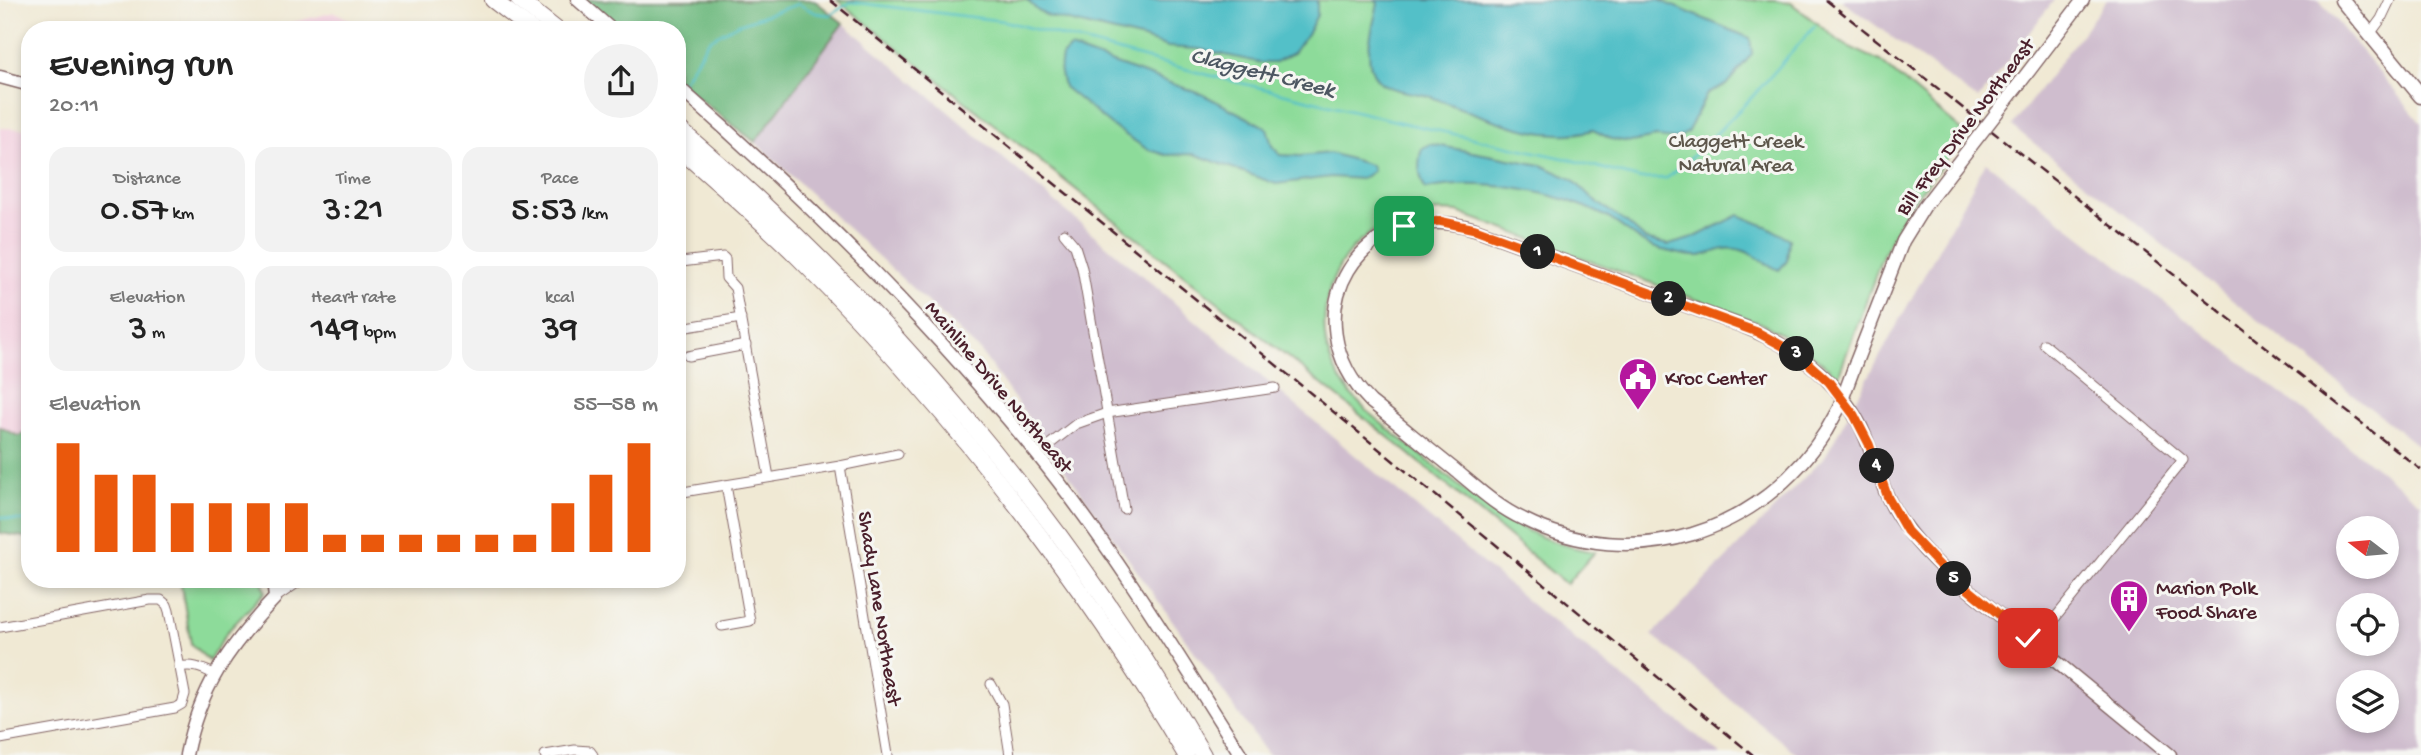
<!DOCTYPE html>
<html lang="en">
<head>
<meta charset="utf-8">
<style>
  body { margin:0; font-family:"Gochi Hand",sans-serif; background:#f2f2f2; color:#222; height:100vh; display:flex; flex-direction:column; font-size:26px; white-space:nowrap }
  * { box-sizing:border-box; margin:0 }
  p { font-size:23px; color:#767676 }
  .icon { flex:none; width:38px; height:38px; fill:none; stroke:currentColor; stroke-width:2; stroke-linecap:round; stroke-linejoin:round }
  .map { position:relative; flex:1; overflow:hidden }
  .panel { position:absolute; left:21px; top:21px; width:665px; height:567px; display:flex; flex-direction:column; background:#fff; border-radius:28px; box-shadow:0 4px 10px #0003 }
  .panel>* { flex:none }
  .needle { width:46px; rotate:286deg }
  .buttons { position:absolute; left:2336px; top:516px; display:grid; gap:14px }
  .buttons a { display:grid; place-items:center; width:63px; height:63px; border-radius:50%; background:#fff; box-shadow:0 4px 10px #0003; font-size:35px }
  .pin { position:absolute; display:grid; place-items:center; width:60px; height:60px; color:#fff; margin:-30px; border-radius:14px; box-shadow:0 4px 10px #0006 }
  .km { position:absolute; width:35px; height:35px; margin:-18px; border-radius:50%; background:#222; color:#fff; font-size:19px; line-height:35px; text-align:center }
  .round { display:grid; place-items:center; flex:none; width:74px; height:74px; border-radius:37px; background:#f2f2f2 }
  .head { display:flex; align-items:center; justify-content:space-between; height:119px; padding:0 28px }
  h1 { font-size:38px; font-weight:600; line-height:52px }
  .stats { display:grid; grid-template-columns:repeat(3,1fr); gap:10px; height:119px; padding:7px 28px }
  .stats div { display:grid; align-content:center; border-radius:18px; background:#f2f2f2; text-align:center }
  .stats b { font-size:35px; font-weight:600 }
  .stats small { font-size:19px; font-weight:400 }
  .stats p { font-size:19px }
  .chart { height:196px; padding:14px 28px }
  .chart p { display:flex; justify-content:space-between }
  .chart svg { width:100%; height:126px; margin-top:7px; stroke:#ea580c; stroke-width:6 }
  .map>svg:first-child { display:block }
  .built { fill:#f3cfdf }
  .industrial { fill:#cfbdce; fill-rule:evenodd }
  .green { fill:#8ddb9a; stroke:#6c7d62; stroke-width:2 }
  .forest { fill:#72bb82; stroke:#5e6d56; stroke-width:2 }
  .water { fill:#52c0c8; stroke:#4e707a; stroke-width:2 }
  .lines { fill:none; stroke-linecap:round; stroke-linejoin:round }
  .stream { stroke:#52c0c8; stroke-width:2.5 }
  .street-casing { stroke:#846666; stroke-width:11 }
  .secondary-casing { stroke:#846666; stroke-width:15 }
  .primary-casing { stroke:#846666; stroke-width:17 }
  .highway-casing { stroke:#846666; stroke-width:18 }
  .street { stroke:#fff; stroke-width:9 }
  .secondary { stroke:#fff; stroke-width:12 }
  .primary { stroke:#fff; stroke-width:14 }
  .highway { stroke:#fff; stroke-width:16 }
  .rail { stroke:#4a1f2b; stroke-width:2.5; stroke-dasharray:10 5; stroke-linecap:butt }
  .secondary-bridge-casing { stroke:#846666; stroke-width:15; stroke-linecap:butt }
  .secondary-bridge { stroke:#fff; stroke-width:12 }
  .route-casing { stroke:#fff; stroke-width:14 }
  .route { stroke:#ea580c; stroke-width:9 }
  .labels { text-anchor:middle; stroke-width:6; stroke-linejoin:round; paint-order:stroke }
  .street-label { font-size:21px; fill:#4a1f2b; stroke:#f6f6f2 }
  .park-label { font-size:21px; fill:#5e574c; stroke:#f6f6f2 }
  .poi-label { font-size:21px; fill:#4a1f2b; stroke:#f6f6f2; text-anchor:start }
  .water-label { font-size:23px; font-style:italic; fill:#4d5762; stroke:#f6f6f2 }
</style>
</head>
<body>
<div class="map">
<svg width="2421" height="755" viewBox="0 0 2421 755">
  <rect width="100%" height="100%" fill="#f6f6f2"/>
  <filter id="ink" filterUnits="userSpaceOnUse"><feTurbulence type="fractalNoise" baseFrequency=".0143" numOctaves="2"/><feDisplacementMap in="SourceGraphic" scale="14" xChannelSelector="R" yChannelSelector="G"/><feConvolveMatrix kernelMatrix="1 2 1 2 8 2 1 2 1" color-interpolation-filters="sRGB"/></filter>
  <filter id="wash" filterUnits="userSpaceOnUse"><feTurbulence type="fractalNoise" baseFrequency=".00686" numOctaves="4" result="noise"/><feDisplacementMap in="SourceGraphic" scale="28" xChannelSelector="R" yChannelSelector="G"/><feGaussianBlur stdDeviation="1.57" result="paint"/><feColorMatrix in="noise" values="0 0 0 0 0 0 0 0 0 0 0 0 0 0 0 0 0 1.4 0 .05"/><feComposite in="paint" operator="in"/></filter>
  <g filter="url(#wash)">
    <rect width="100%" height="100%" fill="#f0e9d4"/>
    <!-- built -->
    <g class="built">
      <polygon points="335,12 368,30 264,30 298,21"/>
      <polygon points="0,128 30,129 30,432 18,436 0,428"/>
    </g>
    <!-- industrial -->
    <g class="industrial">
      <polygon points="1841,0 2054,0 1978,100"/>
      <polygon points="2107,0 2319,0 2421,123 2421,448 2012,126"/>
      <polygon points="843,23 1544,615 1721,755 1268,755 981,352 755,142"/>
      <path d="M 1986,162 L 2421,503 L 2421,755 L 1798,755 L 1652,635 L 1826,455 ZM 2348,528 L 2387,528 L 2387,567 L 2348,567 ZM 2348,606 L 2387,606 L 2387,644 L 2348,644 ZM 2348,682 L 2387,682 L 2387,721 L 2348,721 Z"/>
    </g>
    <!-- green -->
    <g class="green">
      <path d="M 837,0 L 1776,0 L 1791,3 L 1843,44 L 1880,61 L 1966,134 L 1908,208 L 1884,252 L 1838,377 C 1813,354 1789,336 1758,322 L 1457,212 C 1415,208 1380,219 1351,250 C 1336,268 1327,290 1325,313 C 1318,383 1373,416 1421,455 C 1477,501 1521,540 1595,552 L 1566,584 L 1407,452 Z"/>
      <polygon points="180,579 262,579 265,592 227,632 209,661 191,644"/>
    </g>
    <!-- forest -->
    <g class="forest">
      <polygon points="571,0 814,0 843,23 755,142 677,82 677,30 610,30"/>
      <polygon points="0,427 18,436 30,432 30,538 0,533"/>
    </g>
    <!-- water -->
    <g class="water">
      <polygon points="1027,0 1317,0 1317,15 1309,31 1293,53 1274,63 1262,63 1198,49 1168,47 1144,39 1048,16 1038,11"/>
      <path d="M 1375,0 L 1659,0 L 1750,38 L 1752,54 L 1726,85 L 1707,94 L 1687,133 L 1676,139 L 1656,137 L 1631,142 L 1611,139 L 1593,130 C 1541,146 1477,113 1428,96 C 1411,91 1385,92 1375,76 C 1362,56 1374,24 1378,3 Z"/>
      <polygon points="1070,48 1204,95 1267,128 1272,146 1280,155 1300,156 1330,153 1371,165 1373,171 1361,179 1331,177 1276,184 1194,154 1166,155 1147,149 1112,126 1064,87 1060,69 1062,56"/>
      <path d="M 1430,144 L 1541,165 L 1572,179 L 1594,200 L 1627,223 L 1645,239 L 1669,245 L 1693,238 L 1739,215 L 1768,227 L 1789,239 L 1787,261 L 1779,270 C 1766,265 1754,253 1741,250 C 1723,245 1715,254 1699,256 C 1689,257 1673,252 1662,250 C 1638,244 1624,225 1603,215 C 1553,190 1480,178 1425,189 C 1419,175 1417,163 1422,148 Z"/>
    </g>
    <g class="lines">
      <!-- stream -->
      <g class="stream">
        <polyline points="681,84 709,40 736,25 798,4 816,13 830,15 851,2 1004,21 1204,74 1408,124 1572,160 1641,179 1667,178 1702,148 1754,95 1815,26"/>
        <polyline points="0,517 14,520 30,520"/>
      </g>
    </g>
  </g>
  <g filter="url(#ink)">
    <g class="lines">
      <!-- street casing -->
      <g class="street-casing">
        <g id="street">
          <polyline points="2370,34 2381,19 2390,0"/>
          <polyline points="1064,233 1075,246 1082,268 1124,509"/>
          <polyline points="681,262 723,257 725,259 726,278 735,288 769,477"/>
          <polyline points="681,328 741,318"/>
          <polyline points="688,356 746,345"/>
          <polyline points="1037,454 1076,424 1107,413 1275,388"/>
          <polyline points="840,466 888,755"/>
          <polyline points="677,493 840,466 898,454"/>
          <polyline points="275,598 303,579"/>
          <polyline points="722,626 750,621 726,485"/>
          <polyline points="0,627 150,600 161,600 167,605 169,611 185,694 182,704 175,708 0,739"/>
          <polyline points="2034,644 2183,460 2044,344"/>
          <path d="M 179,667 C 193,664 201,668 214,674"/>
          <polyline points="991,684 1002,704 1010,755"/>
          <polyline points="545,755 575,750 590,751 593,755"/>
        </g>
      </g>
      <!-- secondary casing -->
      <g class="secondary-casing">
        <g id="secondary">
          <polyline points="578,0 612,30"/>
          <polyline points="0,77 30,85"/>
          <path d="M 677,86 C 806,199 927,319 1036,453 C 1112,547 1176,652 1241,755"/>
          <polyline points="2016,88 2083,0"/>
          <polyline points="1856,362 1903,241 1924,207 1957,164"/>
          <path d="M 1826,431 C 1761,533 1634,575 1523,519 C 1497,507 1476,487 1454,469 C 1426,447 1399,424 1371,402 C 1287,317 1360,194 1475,229 L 1742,326 C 1791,345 1835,377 1860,425 C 1872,449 1878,476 1889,500 C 1902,527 1921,548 1942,568 L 2170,755"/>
          <path d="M 186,755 C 199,689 229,646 275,598 L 273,579"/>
        </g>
      </g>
      <!-- primary casing -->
      <g class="primary-casing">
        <polyline id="primary" points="2342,0 2421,96"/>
      </g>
      <!-- highway casing -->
      <g class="highway-casing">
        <g id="highway">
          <polyline points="493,0 532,30"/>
          <polyline points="519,0 557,30"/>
          <path d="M 677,127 C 886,305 1066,517 1203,755"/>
          <path d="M 677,147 C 718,183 760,219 799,258 C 948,407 1078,573 1186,755"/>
        </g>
      </g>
      <!-- street -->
      <use href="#street" class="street"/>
      <!-- secondary -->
      <use href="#secondary" class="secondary"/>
      <!-- primary -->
      <use href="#primary" class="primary"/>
      <!-- highway -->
      <use href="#highway" class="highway"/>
      <!-- rail -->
      <g class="rail">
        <polyline points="830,0 1753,755"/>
        <polyline points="1826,0 2421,470"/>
      </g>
      <!-- secondary-bridge casing -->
      <g class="secondary-bridge-casing">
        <g id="secondary-bridge">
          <polyline points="1957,164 2016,88"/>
          <polyline points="1826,431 1839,408 1856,362"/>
        </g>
      </g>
      <!-- secondary-bridge -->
      <use href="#secondary-bridge" class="secondary-bridge"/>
    </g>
  </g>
  <g class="lines" filter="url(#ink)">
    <!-- route casing -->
    <g class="route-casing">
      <polyline id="route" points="1404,226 1439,221 1475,229 1757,332 1799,355 1829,382 1854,415 1869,444 1888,498 1907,531 1942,568 2028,638"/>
    </g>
    <!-- route -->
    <use href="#route" class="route"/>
  </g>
  <!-- icons -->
  <defs>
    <g id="civic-pin" transform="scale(2.0125)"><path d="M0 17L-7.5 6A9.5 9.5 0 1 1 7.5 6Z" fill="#b5179e" stroke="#f6f6f2"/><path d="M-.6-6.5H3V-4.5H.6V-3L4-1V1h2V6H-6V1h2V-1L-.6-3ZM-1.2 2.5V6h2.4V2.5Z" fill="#fff"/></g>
    <g id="building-pin" transform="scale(2.0125)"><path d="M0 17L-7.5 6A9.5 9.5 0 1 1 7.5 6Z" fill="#b5179e" stroke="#f6f6f2"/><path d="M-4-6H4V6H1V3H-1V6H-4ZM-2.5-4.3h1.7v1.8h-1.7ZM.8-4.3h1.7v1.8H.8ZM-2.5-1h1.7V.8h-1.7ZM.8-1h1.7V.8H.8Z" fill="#fff"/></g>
  </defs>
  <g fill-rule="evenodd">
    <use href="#civic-pin" x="1638" y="377"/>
    <use href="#building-pin" x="2129" y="599"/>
  </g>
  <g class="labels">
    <!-- street labels -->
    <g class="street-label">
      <text transform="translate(1964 126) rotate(-53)" y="7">Bill Frey Drive Northeast</text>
      <text transform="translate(1000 386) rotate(50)" y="7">Mainline Drive Northeast</text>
      <text transform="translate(881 608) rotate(81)" y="7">Shady Lane Northeast</text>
    </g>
    <!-- park labels -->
    <g class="park-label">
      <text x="1736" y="147">Claggett Creek<tspan x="1736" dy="24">Natural Area</tspan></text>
    </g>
    <!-- poi labels -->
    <g class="poi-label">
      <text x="1665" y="384">Kroc Center</text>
      <text x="2156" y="594">Marion Polk<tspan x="2156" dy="24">Food Share</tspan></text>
    </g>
    <!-- water labels -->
    <g class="water-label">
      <text transform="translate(1263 71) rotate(14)" y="8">Claggett Creek</text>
    </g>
  </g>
</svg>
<div class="buttons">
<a><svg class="needle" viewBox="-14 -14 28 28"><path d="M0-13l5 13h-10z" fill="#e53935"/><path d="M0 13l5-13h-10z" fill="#767676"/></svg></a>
<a><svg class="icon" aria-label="locate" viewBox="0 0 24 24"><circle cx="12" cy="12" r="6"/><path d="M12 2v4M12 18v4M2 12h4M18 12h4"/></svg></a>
<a><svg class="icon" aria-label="layers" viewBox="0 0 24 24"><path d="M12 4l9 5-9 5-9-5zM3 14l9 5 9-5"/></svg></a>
</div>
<div class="pin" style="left:1404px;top:226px;background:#1e9e55"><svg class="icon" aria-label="arrive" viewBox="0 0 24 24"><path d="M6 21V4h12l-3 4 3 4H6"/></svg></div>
<div class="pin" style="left:2028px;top:638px;background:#d93025"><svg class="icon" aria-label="check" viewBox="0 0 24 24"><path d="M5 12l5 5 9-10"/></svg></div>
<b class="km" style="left:1538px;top:252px">1</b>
<b class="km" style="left:1669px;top:299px">2</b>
<b class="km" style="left:1797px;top:354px">3</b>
<b class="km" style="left:1877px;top:466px">4</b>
<b class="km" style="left:1954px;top:579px">5</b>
<section class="panel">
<div class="head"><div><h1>Evening run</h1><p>20:11</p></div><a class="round"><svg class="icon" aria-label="share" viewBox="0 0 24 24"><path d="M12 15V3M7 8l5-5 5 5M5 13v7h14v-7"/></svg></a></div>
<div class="stats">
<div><p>Distance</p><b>0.57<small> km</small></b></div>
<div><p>Time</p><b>3:21</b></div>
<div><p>Pace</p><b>5:53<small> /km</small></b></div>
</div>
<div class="stats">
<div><p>Elevation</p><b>3<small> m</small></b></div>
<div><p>Heart rate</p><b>149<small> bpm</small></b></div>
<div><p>kcal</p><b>39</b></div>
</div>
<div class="chart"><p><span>Elevation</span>55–58 m</p>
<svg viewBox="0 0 160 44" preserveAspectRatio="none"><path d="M5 44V6M15 44V17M25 44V17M35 44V27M45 44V27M55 44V27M65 44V27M75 44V38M85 44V38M95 44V38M105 44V38M115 44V38M125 44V38M135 44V27M145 44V17M155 44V6"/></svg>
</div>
</section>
</div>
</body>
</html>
